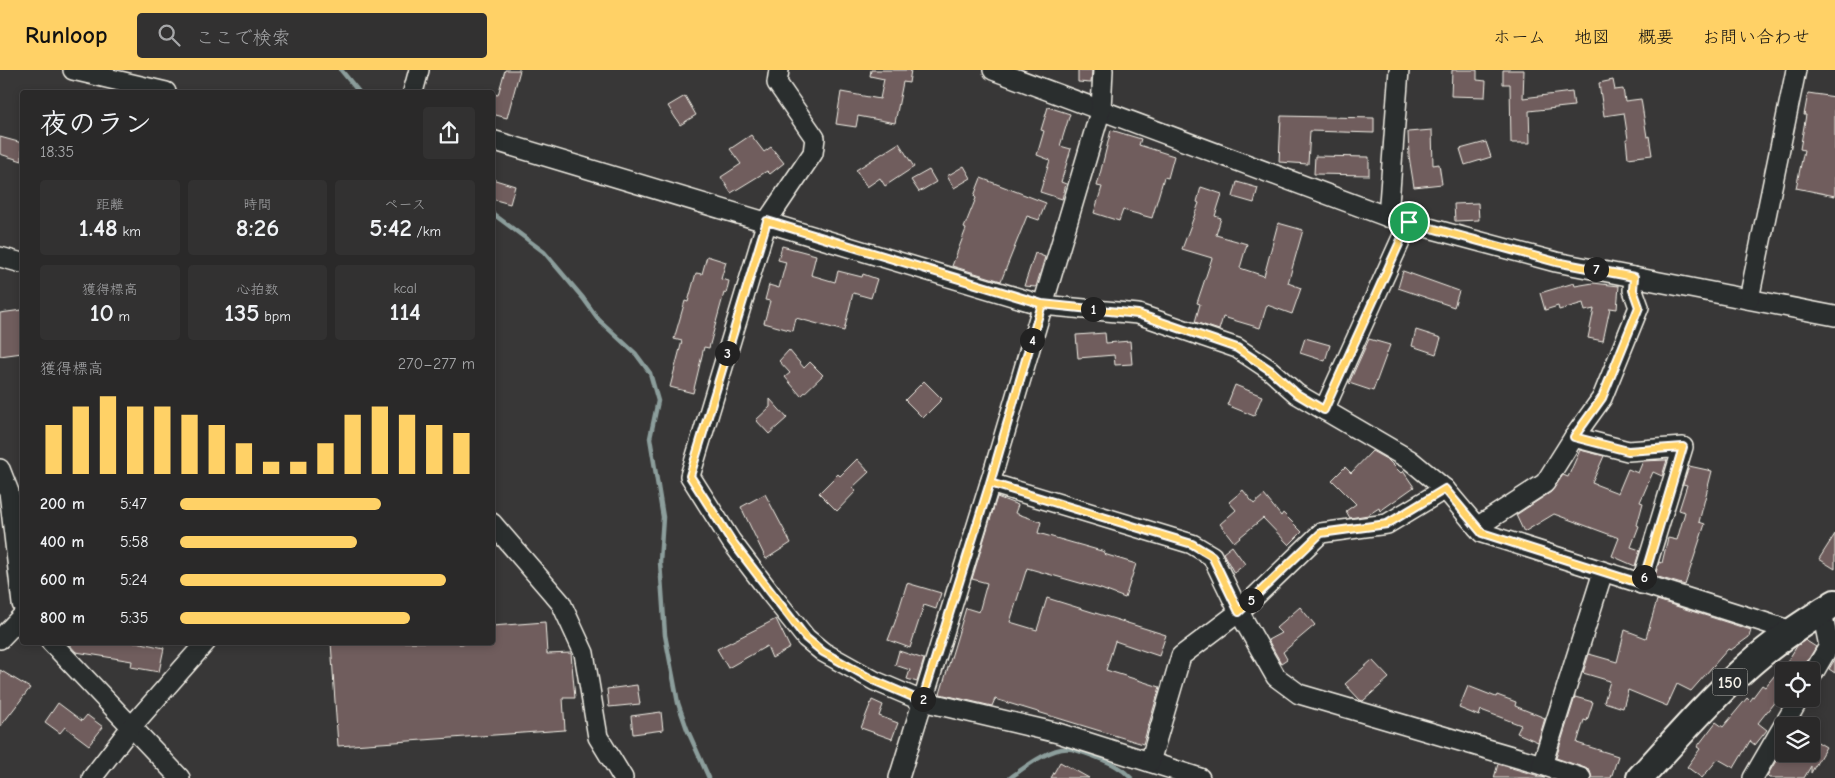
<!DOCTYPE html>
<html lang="ja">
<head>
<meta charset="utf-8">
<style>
  body { margin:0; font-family:"Comic Neue","Klee One",sans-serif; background:#323131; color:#f1f3f6; height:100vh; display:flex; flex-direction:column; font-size:19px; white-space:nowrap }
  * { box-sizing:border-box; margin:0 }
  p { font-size:16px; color:#a5a6a8 }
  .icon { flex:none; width:28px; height:28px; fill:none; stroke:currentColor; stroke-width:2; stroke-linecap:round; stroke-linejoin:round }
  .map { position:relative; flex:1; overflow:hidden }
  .panel { position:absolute; left:20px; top:20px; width:475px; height:555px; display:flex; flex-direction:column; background:#2a2929; border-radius:5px; box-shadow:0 2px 8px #0003,0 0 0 1px #464546 }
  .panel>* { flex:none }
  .fabs { position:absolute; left:1775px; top:592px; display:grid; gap:10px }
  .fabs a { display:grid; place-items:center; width:45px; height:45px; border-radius:5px; background:#2a2929; box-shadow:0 2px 8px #0003,0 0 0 1px #464546; font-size:25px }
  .pin { position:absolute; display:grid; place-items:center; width:42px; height:42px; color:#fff; margin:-21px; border:2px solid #fff; border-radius:50%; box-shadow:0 1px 5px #0007 }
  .km { position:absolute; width:25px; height:25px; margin:-12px; border-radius:50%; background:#222; color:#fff; font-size:14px; line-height:25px; text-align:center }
  .round { display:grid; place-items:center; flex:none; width:52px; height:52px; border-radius:5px; background:#323131 }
  .headline { display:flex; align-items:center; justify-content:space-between; height:85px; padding:0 20px }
  h1 { font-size:28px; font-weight:700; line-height:38px }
  .stats { display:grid; grid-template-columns:repeat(3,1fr); gap:8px; height:85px; padding:5px 20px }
  .stats div { display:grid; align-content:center; border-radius:5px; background:#323131; text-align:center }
  .stats b { font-size:25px; font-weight:700 }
  .stats small { font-size:14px; font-weight:400 }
  .stats p { font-size:14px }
  .chart { height:140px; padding:10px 20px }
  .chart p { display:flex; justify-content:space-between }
  .chart svg { width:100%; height:90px; margin-top:5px; stroke:#ffd166; stroke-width:6 }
  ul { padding:0 20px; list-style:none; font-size:16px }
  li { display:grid; grid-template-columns:80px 60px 1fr; align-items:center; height:38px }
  li i { height:12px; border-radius:6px; background:#ffd166 }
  header { display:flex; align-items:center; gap:30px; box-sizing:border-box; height:70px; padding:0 25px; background:#ffd166; color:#111 }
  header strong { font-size:24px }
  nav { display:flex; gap:28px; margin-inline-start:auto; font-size:18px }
  .search { width:350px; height:45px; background:#323131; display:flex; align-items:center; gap:12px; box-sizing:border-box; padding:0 18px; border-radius:5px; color:#a5a6a8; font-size:19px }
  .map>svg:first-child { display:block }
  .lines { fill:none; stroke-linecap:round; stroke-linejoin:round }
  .stream { stroke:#8c9e9c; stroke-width:4.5 }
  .building { fill:#705d5d; stroke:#f4f1e8 }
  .minor-casing { stroke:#f4f1e8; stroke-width:22 }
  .highway-casing { stroke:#f4f1e8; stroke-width:30 }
  .minor { stroke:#2a2d2e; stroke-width:19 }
  .highway { stroke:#2a2d2e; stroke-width:26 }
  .route-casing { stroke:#fff; stroke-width:10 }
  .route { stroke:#ffd166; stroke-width:6 }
  .labels { text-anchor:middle; stroke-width:4.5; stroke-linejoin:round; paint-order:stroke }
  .shield { fill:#2a2d2e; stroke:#b7b6b0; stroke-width:1 }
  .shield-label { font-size:16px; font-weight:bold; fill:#f4f1e8 }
</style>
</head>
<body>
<header>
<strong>Runloop</strong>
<div class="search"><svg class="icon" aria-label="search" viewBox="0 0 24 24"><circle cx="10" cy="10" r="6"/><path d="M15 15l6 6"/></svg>ここで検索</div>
<nav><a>ホーム</a><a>地図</a><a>概要</a><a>お問い合わせ</a></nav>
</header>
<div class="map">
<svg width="1835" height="708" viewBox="0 0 1835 708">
  <rect width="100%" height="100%" fill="#383737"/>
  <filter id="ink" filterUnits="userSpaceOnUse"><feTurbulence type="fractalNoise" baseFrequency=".02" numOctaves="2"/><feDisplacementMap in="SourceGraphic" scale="10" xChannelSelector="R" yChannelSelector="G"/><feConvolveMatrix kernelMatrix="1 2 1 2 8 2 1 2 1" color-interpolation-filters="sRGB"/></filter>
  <g filter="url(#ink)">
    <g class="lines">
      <!-- stream -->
      <g class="stream">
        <polyline points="341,0 359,22"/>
        <polyline points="492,143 544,182 583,228 599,250 636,284 650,303 658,331 650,368 663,447 660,492 665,565 678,633 687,659 709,708"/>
        <path d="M 1010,708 C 1025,697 1053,675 1072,679 C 1081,681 1090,685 1098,688 C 1111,693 1122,698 1131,708"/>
      </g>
    </g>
    <!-- building -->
    <g class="building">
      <polygon points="505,0 520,0 507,48 492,44 492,24 498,25"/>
      <polygon points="871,0 911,0 909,13 903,12 895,53 858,46 856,57 836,54 841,22 880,29 884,9 870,6"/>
      <polygon points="1078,0 1092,0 1091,13 1078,12"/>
      <polygon points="1452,0 1477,0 1477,10 1486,11 1485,27 1451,26"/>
      <polygon points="1503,0 1524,0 1523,28 1572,22 1574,36 1529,41 1530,73 1511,73 1510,14 1503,14"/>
      <polygon points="1613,10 1615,20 1623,19 1625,31 1641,29 1647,67 1649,66 1652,85 1628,88 1626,69 1628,69 1624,43 1604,46 1599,13"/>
      <polygon points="1808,23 1835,27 1835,126 1796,118 1804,80 1800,79 1806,45 1804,45"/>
      <polygon points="685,26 696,45 680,55 668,36"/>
      <polygon points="1048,37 1070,44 1060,76 1071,79 1061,112 1066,114 1062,129 1040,122 1050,90 1037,85 1044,61 1041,60"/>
      <polygon points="1281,46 1374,48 1374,63 1310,61 1308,94 1279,92"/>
      <polygon points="1111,60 1141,69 1139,75 1174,86 1168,108 1164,107 1152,148 1123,140 1119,151 1094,143 1102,117 1097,116"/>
      <polygon points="1432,60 1433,95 1439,94 1442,114 1414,117 1409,86 1408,62"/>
      <polygon points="751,65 764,82 771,77 784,93 770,104 767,101 731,123 721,107 741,94 730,79"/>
      <polygon points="0,67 22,73 22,91 0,84"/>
      <polygon points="1486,72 1491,87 1465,95 1460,79"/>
      <polygon points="899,73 914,97 885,116 880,108 867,117 856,100"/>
      <polygon points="1315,86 1369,87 1369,105 1314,104"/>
      <polygon points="964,96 971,108 954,118 947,106"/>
      <polygon points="929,100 936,112 919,122 911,110"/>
      <polygon points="981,108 1046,133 1039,150 1027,146 1001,211 952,196 966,159 964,158 976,128 974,126"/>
      <polygon points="492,109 515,116 510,134 492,129"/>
      <polygon points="1237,112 1258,118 1254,133 1233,127"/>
      <polygon points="1201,117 1222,124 1215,146 1221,148 1216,165 1247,174 1240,198 1264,206 1278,153 1303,160 1288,213 1301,218 1292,244 1267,235 1260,258 1223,247 1219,260 1195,252 1200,234 1197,233 1212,188 1182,179 1199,133 1197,132"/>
      <polygon points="1478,133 1479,150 1455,151 1454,134"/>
      <polygon points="782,176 816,185 811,205 835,212 838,201 862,207 863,204 877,209 871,228 853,223 844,261 796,248 793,261 764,253 770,231 765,230 769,215 779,218 786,192 778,190"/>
      <polygon points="1035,183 1045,187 1036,217 1024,216"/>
      <polygon points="707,186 726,192 721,209 729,211 726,224 724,223 709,278 704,277 693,323 670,317 682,271 674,269 685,231 688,232 696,203 702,204"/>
      <polygon points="1403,201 1459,221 1454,237 1398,218"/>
      <polygon points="1574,213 1575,216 1593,213 1619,216 1617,239 1610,238 1603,271 1588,268 1594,239 1585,241 1583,233 1559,240 1558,236 1545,240 1540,223"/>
      <polygon points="22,240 22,283 0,286 0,243"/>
      <polygon points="1416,260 1441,268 1436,284 1412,276"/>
      <polygon points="1105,263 1106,273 1130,271 1132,294 1115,295 1114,285 1078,288 1076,265"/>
      <polygon points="1305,268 1330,275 1325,291 1300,283"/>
      <polygon points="1369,269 1390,275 1373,321 1349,313"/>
      <polygon points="789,280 804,298 810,292 823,305 801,326 785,307 790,303 779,291"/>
      <polygon points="924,311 942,329 923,348 905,330"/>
      <polygon points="1235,315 1262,326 1254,346 1227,335"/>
      <polygon points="770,329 787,348 769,364 756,350 770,337"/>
      <polygon points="1580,380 1604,386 1592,413 1618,423 1628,399 1638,403 1643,391 1667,390 1662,406 1653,402 1640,432 1643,433 1637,455 1639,456 1631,477 1640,480 1635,496 1612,486 1619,468 1554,444 1524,462 1516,445 1551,422 1563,405 1568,407"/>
      <polygon points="1372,381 1388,390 1401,403 1403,401 1414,417 1380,441 1379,438 1368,445 1350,448 1346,441 1356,434 1332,410 1345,397 1351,403"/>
      <polygon points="857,389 869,402 852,418 856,421 837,441 819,423 838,404 840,406"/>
      <polygon points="1689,396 1712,401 1699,452 1705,454 1685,515 1655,506 1659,492 1662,493 1668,468 1677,470 1685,442 1679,440 1687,415 1683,414"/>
      <polygon points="1243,420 1254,434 1264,425 1281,446 1283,443 1302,462 1289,475 1263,448 1234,472 1220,454 1236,440 1229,432"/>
      <polygon points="765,424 791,473 766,489 741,437"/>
      <polygon points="997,427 1018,435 1015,443 1041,452 1038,463 1105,482 1104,484 1136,494 1125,528 1101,519 1027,498 1010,552 1037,560 1047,528 1166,565 1159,586 1115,571 1106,600 1160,617 1143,674 995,629 992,636 940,624 966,538 979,542 987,513 972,509"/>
      <polygon points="1835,464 1835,499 1819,489"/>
      <polygon points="1232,476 1245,494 1234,503 1223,483"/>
      <polygon points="907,513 941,523 936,539 924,535 910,578 888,570 895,552"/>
      <polygon points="1657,530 1751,560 1749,567 1731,580 1728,579 1691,621 1677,614 1667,636 1628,620 1623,638 1604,632 1610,611 1583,603 1589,584 1617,592 1625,560 1646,568"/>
      <polygon points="1300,537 1315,555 1283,582 1287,589 1281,593 1268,570 1281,563 1276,558"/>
      <polygon points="776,549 790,578 772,588 767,576 728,598 717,579"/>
      <polygon points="545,552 547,584 571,583 575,628 563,628 565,660 338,676 331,572 459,572 459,574 492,572 492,556"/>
      <polygon points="1805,570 1816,577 1801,601 1784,601 1784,620 1758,653 1767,660 1755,675 1750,671 1734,698 1718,689 1702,708 1687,697 1700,679 1697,677 1716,652 1723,657 1747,628 1750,631 1762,615 1765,617 1784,594 1784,597 1797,576"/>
      <polygon points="67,572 137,572 164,578 159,602 131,597 132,591 76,582"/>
      <polygon points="899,581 924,589 917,612 907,609 910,600 895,595"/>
      <polygon points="1835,589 1835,603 1829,599"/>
      <polygon points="1372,590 1389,608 1363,631 1360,630 1345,614"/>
      <polygon points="0,600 30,618 0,657"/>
      <polygon points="637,615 640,634 609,637 607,619"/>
      <polygon points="1468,616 1496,627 1497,625 1516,632 1515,636 1545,648 1538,672 1517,663 1521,655 1481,640 1479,646 1459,638"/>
      <polygon points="1575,627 1593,632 1587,651 1584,650 1577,673 1618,686 1611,708 1592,708 1590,701 1585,698 1556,688"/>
      <polygon points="872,630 883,635 879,646 898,653 892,669 861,658"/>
      <polygon points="58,633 82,651 87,645 103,657 89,675 65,657 60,663 45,652"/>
      <polygon points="661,642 663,660 633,664 631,646"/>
      <polygon points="1811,668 1826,677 1811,703 1811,696 1804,708 1769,708 1767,706 1780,684 1811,684"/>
      <polygon points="1060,692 1089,708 1051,708"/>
      <polygon points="1498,694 1539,706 1545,708 1494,708"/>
    </g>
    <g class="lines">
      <!-- minor casing -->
      <g class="minor-casing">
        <g id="minor">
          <polyline points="73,0 166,22"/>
          <polyline points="779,0 777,13 815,68 813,83 767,151 690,406 731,471 771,524 806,568 823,582 875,611 922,631 1058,663 1200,708"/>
          <polyline points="993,0 1388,147 1556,192 1835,246"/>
          <polyline points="413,22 419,0"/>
          <polyline points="492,70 1042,235 1138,244 1237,278 1270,300 1297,324 1410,390 1445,419 1482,463 1792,561"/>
          <polyline points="1388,147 1399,0"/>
          <polyline points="0,187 22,193"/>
          <polyline points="1749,229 1796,0"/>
          <polyline points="1324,340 1409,152"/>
          <polyline points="1574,367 1628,381 1683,377 1641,514"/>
          <polyline points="0,399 9,422 22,534"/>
          <polyline points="990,413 1192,474 1212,486 1239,542 1276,607 1299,624 1542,695 1581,708"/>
          <polyline points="492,453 561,533 584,583 598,667 623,708"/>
          <polyline points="1477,457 1545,413 1574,367 1602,328 1639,237 1633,220 1634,207"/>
          <polyline points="0,569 22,546"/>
          <polyline points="51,572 180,708"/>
          <polyline points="1811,607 1829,576 1822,542"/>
          <polyline points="1150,692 1181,586 1239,542 1321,463 1387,454 1445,419"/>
          <polyline points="1542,695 1603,502"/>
          <polyline points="92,708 132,656 206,572"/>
          <polyline points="899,708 990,413 1101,39 1103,0"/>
          <polyline points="1753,708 1799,629"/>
        </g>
      </g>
      <!-- highway casing -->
      <g class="highway-casing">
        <path id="highway" d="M 1640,708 C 1676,669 1711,628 1751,593 C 1777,570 1806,552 1835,533"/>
      </g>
      <!-- minor -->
      <use href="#minor" class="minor"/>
      <!-- highway -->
      <use href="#highway" class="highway"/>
    </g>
  </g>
  <g class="lines" filter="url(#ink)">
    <!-- route casing -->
    <g class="route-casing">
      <polyline id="route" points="1409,152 1324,340 1297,324 1270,300 1237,278 1138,244 1042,234 990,413 922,631 875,611 823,582 806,568 731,470 690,406 767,151 1042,234 990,413 1192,474 1212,486 1239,542 1321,463 1387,454 1445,419 1482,463 1642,514 1683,377 1628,381 1574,367 1602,328 1639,237 1633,220 1634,207 1556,192 1409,152"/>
    </g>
    <!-- route -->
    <use href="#route" class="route"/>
  </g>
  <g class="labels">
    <!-- shield labels -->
    <rect class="shield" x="1712.5" y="598.5" width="35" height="27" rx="4"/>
    <g class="shield-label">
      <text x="1730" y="618">150</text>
    </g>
  </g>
</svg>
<div class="fabs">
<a><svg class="icon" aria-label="locate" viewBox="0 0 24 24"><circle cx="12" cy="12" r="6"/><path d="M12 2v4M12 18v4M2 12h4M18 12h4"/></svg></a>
<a><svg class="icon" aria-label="layers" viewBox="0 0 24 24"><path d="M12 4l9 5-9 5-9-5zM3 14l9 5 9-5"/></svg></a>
</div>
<div class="pin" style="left:1409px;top:152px;background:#1e9e55"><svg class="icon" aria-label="arrive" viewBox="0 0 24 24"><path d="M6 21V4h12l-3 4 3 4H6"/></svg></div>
<b class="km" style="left:1093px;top:239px">1</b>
<b class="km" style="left:923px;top:629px">2</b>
<b class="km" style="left:727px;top:283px">3</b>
<b class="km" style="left:1032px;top:270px">4</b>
<b class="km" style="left:1251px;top:530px">5</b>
<b class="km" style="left:1644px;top:507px">6</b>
<b class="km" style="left:1596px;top:199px">7</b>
<section class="panel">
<div class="headline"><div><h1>夜のラン</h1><p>18:35</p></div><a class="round"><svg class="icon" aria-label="share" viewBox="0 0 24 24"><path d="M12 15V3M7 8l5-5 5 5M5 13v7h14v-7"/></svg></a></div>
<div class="stats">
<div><p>距離</p><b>1.48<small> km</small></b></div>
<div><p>時間</p><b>8:26</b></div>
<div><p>ペース</p><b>5:42<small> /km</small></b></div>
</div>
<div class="stats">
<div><p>獲得標高</p><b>10<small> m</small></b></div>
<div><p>心拍数</p><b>135<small> bpm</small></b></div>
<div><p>kcal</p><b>114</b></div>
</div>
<div class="chart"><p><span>獲得標高</span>270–277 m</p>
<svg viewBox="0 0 160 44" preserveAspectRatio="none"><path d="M5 44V20M15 44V11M25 44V6M35 44V11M45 44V11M55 44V15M65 44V20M75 44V29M85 44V38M95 44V38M105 44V29M115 44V15M125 44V11M135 44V15M145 44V20M155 44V24"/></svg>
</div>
<ul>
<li><b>200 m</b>5:47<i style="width:68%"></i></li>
<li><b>400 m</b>5:58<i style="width:60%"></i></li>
<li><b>600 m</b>5:24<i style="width:90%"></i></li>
<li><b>800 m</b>5:35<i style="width:78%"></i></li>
</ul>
</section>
</div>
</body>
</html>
